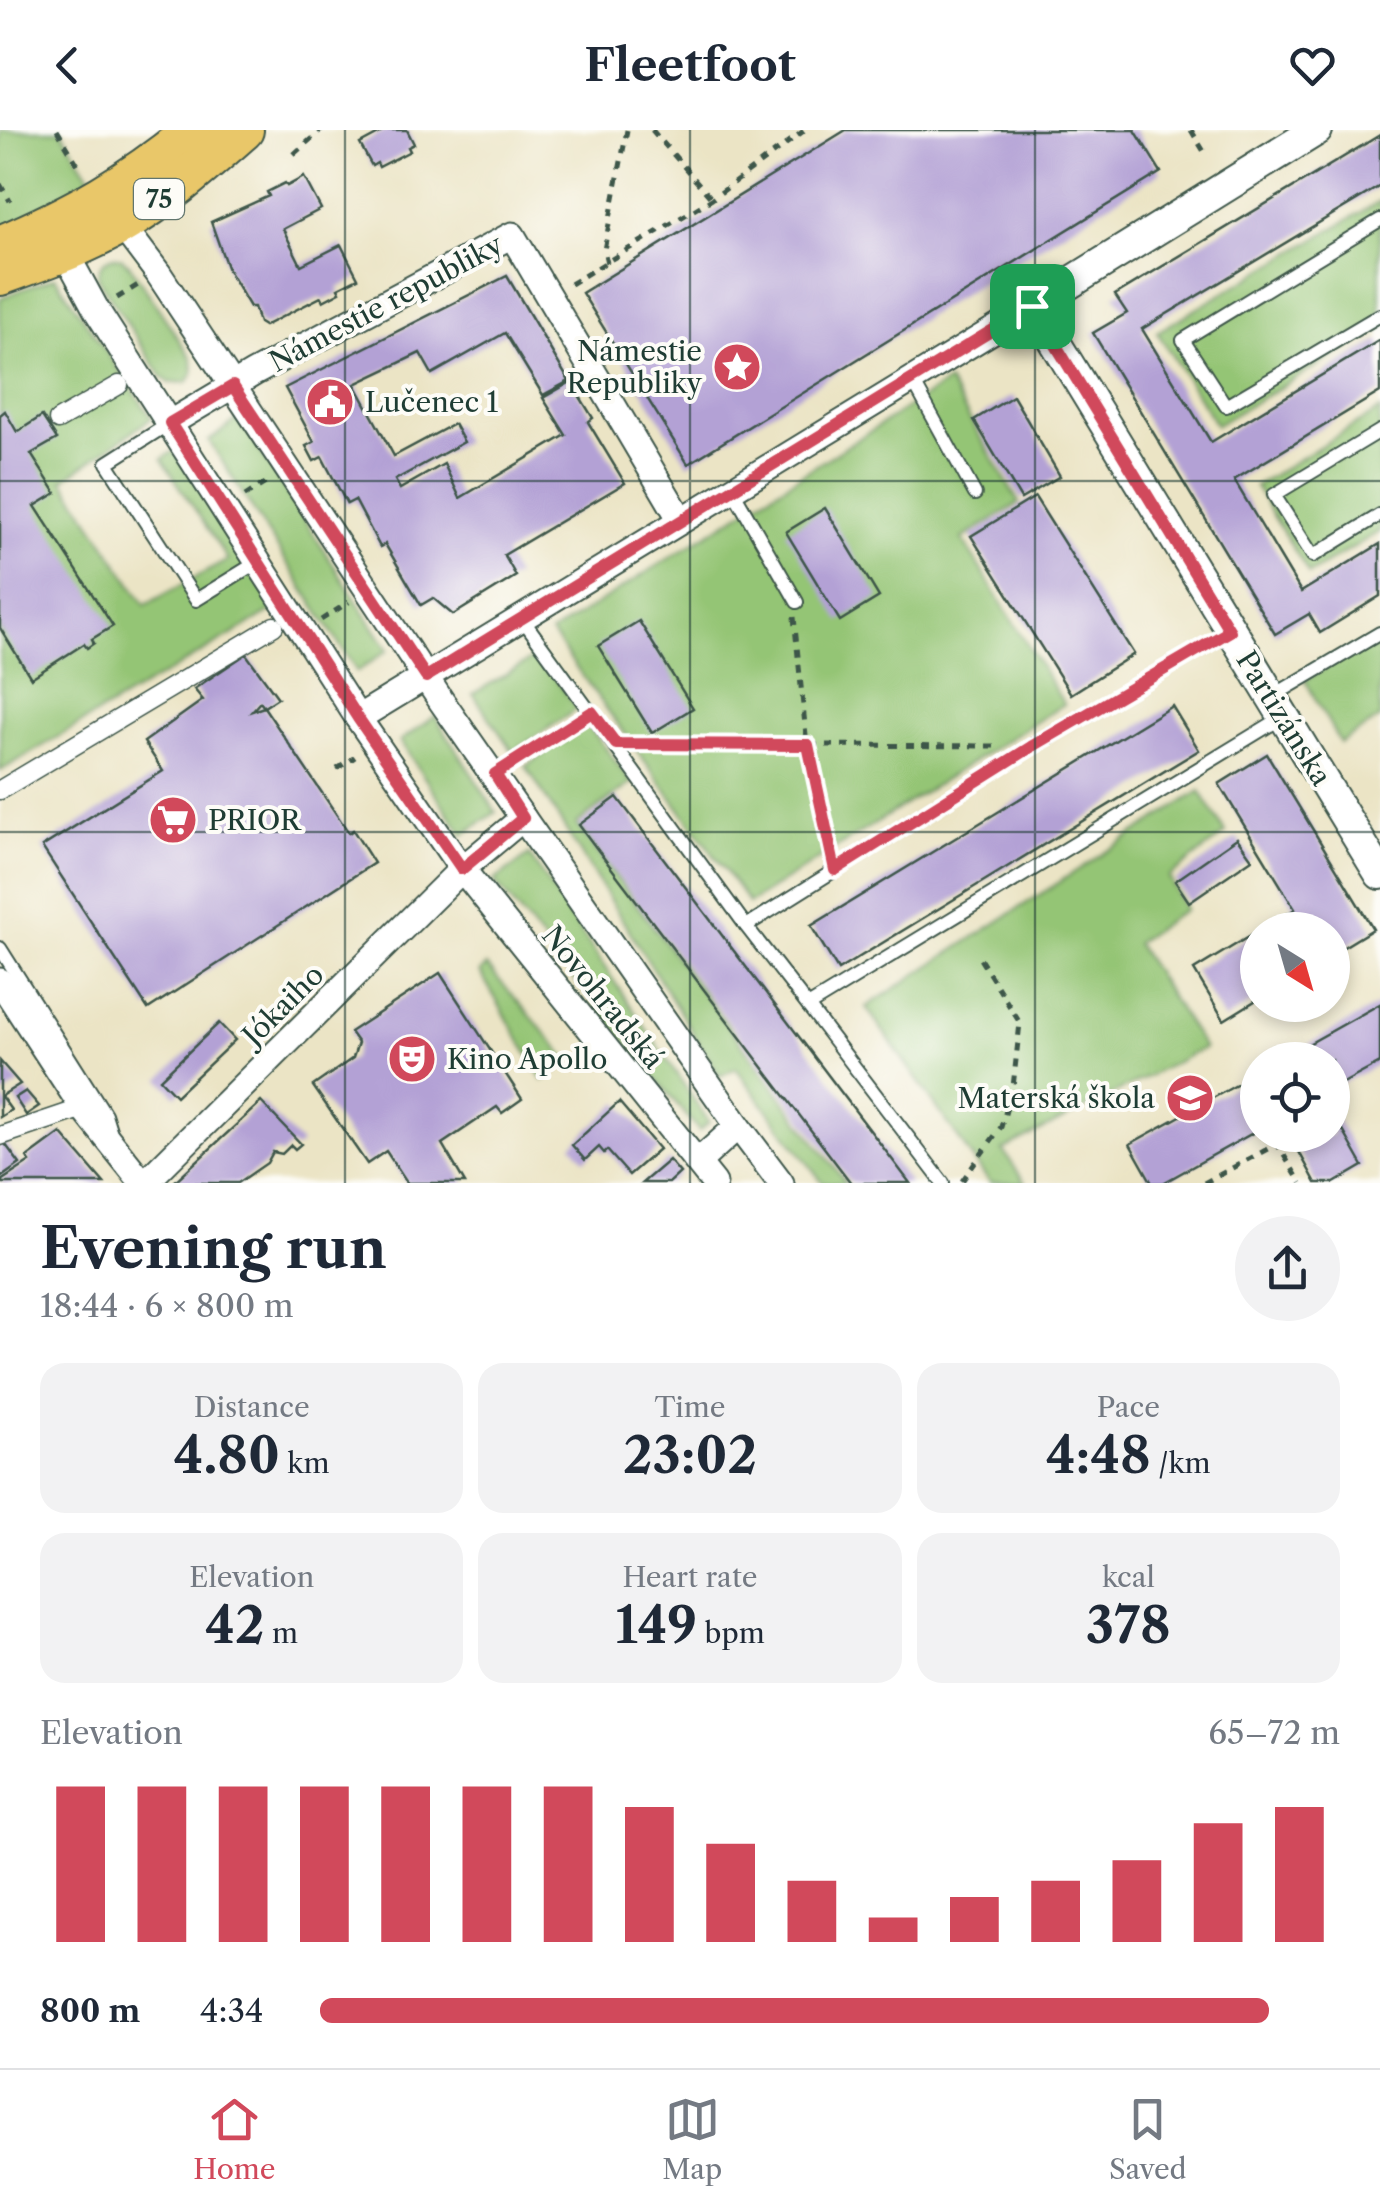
<!DOCTYPE html>
<html lang="en">
<head>
<meta charset="utf-8">
<style>
  body { margin:0; font-family:"Libre Caslon Text",serif; background:#f2f2f3; color:#1f2937; height:100vh; display:flex; flex-direction:column; font-size:38px; white-space:nowrap }
  * { box-sizing:border-box; margin:0 }
  p { font-size:32px; color:#747a83 }
  .icon { flex:none; width:55px; height:55px; fill:none; stroke:currentColor; stroke-width:2; stroke-linecap:round; stroke-linejoin:round }
  .map { position:relative; height:1053px; overflow:hidden }
  .panel { display:flex; flex-direction:column; background:#fff; flex:1 }
  .panel>* { flex:none }
  .needle { width:65px; rotate:143deg }
  .controls { position:absolute; left:1240px; top:782px; display:grid; gap:20px }
  .controls a { display:grid; place-items:center; width:110px; height:110px; border-radius:50%; background:#fff; box-shadow:0 5px 15px #0003; font-size:50px }
  .pin { position:absolute; display:grid; place-items:center; width:85px; height:85px; color:#fff; margin:-42px; border-radius:20px; box-shadow:0 5px 15px #0006 }
  .round { display:grid; place-items:center; flex:none; width:105px; height:105px; border-radius:52px; background:#f2f2f3 }
  .headline { display:flex; align-items:center; justify-content:space-between; height:170px; padding:0 40px }
  h1 { font-size:55px; font-weight:700; line-height:75px }
  .metrics { display:grid; grid-template-columns:repeat(3,1fr); gap:15px; height:170px; padding:10px 40px }
  .metrics div { display:grid; align-content:center; border-radius:25px; background:#f2f2f3; text-align:center }
  .metrics b { font-size:50px; font-weight:700 }
  .metrics small { font-size:28px; font-weight:400 }
  .metrics p { font-size:28px }
  .chart { height:280px; padding:20px 40px }
  .chart p { display:flex; justify-content:space-between }
  .chart svg { width:100%; height:180px; margin-top:10px; stroke:#d1495b; stroke-width:6 }
  ul { padding:0 40px; list-style:none; font-size:32px }
  li { display:grid; grid-template-columns:160px 120px 1fr; align-items:center; height:75px }
  li i { height:25px; border-radius:12px; background:#d1495b }
  header { display:flex; justify-content:space-between; align-items:center; height:130px; padding:0 40px; background:#fff; font-size:45px; font-weight:700 }
  .tab-bar { display:flex; justify-content:space-around; align-items:center; height:140px; border-top:2px solid #e0e1e3; background:#fff; font-size:28px; color:#747a83 }
  .tab-bar a { display:grid; justify-items:center; gap:5px }
  .tab-bar .current { color:#d1495b }
  .map>svg:first-child { display:block }
  .green { fill:#94c575; stroke:#5a8154; stroke-width:2.5 }
  .building { fill:#b3a1d5 }
  .lines { fill:none; stroke-linecap:round; stroke-linejoin:round }
  .service-casing { stroke:#3e564a; stroke-width:16 }
  .pedestrian-casing { stroke:#3e564a; stroke-width:21 }
  .minor-casing { stroke:#3e564a; stroke-width:29 }
  .tertiary-casing { stroke:#3e564a; stroke-width:34 }
  .primary-casing { stroke:#3e564a; stroke-width:44 }
  .path { stroke:#3e564a; stroke-width:5; stroke-dasharray:8 8; stroke-linecap:butt }
  .service { stroke:#fff; stroke-width:12 }
  .pedestrian { stroke:#fff; stroke-width:18 }
  .minor { stroke:#fff; stroke-width:25 }
  .tertiary { stroke:#fff; stroke-width:30 }
  .primary { stroke:#e9c769; stroke-width:40 }
  .route-casing { stroke:#fff; stroke-width:20 }
  .route { stroke:#d1495b; stroke-width:12 }
  .grid { fill:none; stroke:#1f3d34; stroke-width:2.5; stroke-opacity:0.55 }
  .labels { text-anchor:middle; stroke-width:8; stroke-linejoin:round; paint-order:stroke }
  .shield { fill:#fdfcf7; stroke:#62766e; stroke-width:2.5 }
  .shield-label { font-size:25px; font-weight:bold; fill:#1f3d34 }
  .street-label { font-size:28px; fill:#1f3d34; stroke:#fdfcf7 }
  .poi-label { font-size:28px; fill:#1f3d34; stroke:#fdfcf7; text-anchor:start }
</style>
</head>
<body>
<header><svg class="icon" aria-label="back" viewBox="0 0 24 24"><path d="M15 5l-7 7 7 7"/></svg>Fleetfoot<svg class="icon" aria-label="heart" viewBox="0 0 24 24"><path d="M12 20l-8-8c-3-5 5-10 8-4 3-6 11-1 8 4z"/></svg></header>
<div class="map">
<svg width="1380" height="1053" viewBox="0 0 1380 1053">
  <rect width="100%" height="100%" fill="#fdfcf7"/>
  <filter id="ink" filterUnits="userSpaceOnUse"><feTurbulence type="fractalNoise" baseFrequency=".01" numOctaves="2"/><feDisplacementMap in="SourceGraphic" scale="20" xChannelSelector="R" yChannelSelector="G"/><feConvolveMatrix kernelMatrix="1 2 1 2 8 2 1 2 1" color-interpolation-filters="sRGB"/></filter>
  <filter id="wash" filterUnits="userSpaceOnUse"><feTurbulence type="fractalNoise" baseFrequency=".0048" numOctaves="4" result="noise"/><feDisplacementMap in="SourceGraphic" scale="40" xChannelSelector="R" yChannelSelector="G"/><feGaussianBlur stdDeviation="2.25" result="paint"/><feColorMatrix in="noise" values="0 0 0 0 0 0 0 0 0 0 0 0 0 0 0 0 0 1.4 0 .05"/><feComposite in="paint" operator="in"/></filter>
  <g filter="url(#wash)">
    <rect width="100%" height="100%" fill="#ebe4c5"/>
    <!-- green -->
    <g class="green">
      <polygon points="0,0 61,0 95,54 0,102"/>
      <polygon points="1380,71 1380,199 1216,295 1157,202"/>
      <path d="M 113,127 L 121,128 L 129,134 L 192,229 L 193,244 L 187,252 L 170,253 L 162,247 L 99,150 C 96,139 102,130 113,127 Z"/>
      <polygon points="55,147 152,288 63,350 145,475 228,430 162,329 175,320 277,478 0,641 0,168"/>
      <polygon points="948,252 1019,373 962,409 1064,574 749,773 551,503"/>
      <polygon points="1380,280 1380,401 1309,444 1255,356"/>
      <polygon points="239,288 388,520 357,542 209,311"/>
      <polygon points="1380,507 1380,588 1340,613 1305,550"/>
      <polygon points="539,525 577,579 513,622 473,564"/>
      <polygon points="435,586 496,682 463,705 400,611"/>
      <polygon points="588,595 632,653 576,694 846,1053 823,1053 736,938 720,946 526,636"/>
      <polygon points="1200,661 1226,703 1169,747 1185,779 1136,813 1204,918 1003,1020 1025,1053 990,1053 866,877"/>
      <polygon points="529,725 709,992 699,1001 494,751"/>
      <polygon points="487,836 569,930 543,950 480,842"/>
    </g>
    <g id="blocks">
      <!-- building -->
      <g class="building">
        <polygon points="386,0 407,0 414,14 408,17 410,21 379,37 377,33 372,36 360,14"/>
        <polygon points="846,0 1135,0 1161,42 688,334 582,163"/>
        <polygon points="1380,5 1380,56 1142,199 1211,312 1380,210 1380,262 1234,350 1301,462 1380,414 1380,466 1320,503 1309,484 1275,504 1093,203 1127,183 1115,165"/>
        <polygon points="304,47 321,79 283,99 301,135 341,115 358,148 338,158 340,162 323,171 321,167 264,196 259,193 254,177 250,177 228,140 211,92 269,66 267,62 285,53 287,56"/>
        <polygon points="507,146 569,251 543,265 505,203 432,244 420,223 355,254 394,326 454,294 464,312 395,350 400,359 444,334 460,368 566,305 543,268 571,252 593,288 588,292 625,353 504,425 516,446 453,485 433,468 421,475 385,414 380,417 355,370 347,374 322,327 314,331 306,316 314,312 285,258"/>
        <polygon points="1013,266 1060,346 1021,369 974,290"/>
        <polygon points="5,281 17,302 42,286 57,309 31,324 56,363 35,376 113,496 92,509 94,513 87,518 84,514 31,548 0,498 0,285"/>
        <polygon points="1035,367 1134,524 1071,564 971,406"/>
        <polygon points="825,378 879,467 840,491 786,402"/>
        <polygon points="639,491 693,578 652,603 598,516"/>
        <polygon points="246,524 278,568 264,577 260,572 252,581 264,577 349,703 353,700 374,733 148,879 42,717 163,641 144,612 203,570 194,559"/>
        <polygon points="1172,576 1199,620 838,840 811,796"/>
        <polygon points="1267,624 1373,799 1332,824 1332,800 1260,800 1295,779 1219,654"/>
        <polygon points="617,667 910,1053 851,1053 603,727 579,695"/>
        <polygon points="1237,708 1252,729 1189,772 1175,751"/>
        <polygon points="1258,801 1258,869 1224,890 1194,840"/>
        <polygon points="440,843 522,969 502,983 497,977 442,1014 465,1053 407,1053 386,1021 367,1034 313,956 353,928 358,913 350,902"/>
        <polygon points="1380,874 1380,933 1332,959 1332,930 1280,930"/>
        <polygon points="219,893 235,910 176,966 160,949"/>
        <polygon points="0,931 20,954 1,966 11,980 0,987"/>
        <polygon points="1258,943 1258,1000 1163,1053 1152,1053 1130,1014"/>
        <polygon points="26,961 39,976 26,985 15,968"/>
        <polygon points="261,972 301,1014 295,1019 291,1015 282,1024 273,1022 267,1033 238,1053 173,1053"/>
        <polygon points="619,972 659,1019 629,1045 607,1020 604,1023 599,1017 585,1030 572,1015"/>
        <polygon points="1332,981 1363,1036 1334,1053 1316,1053 1290,1005 1332,1005"/>
        <polygon points="61,1003 104,1053 3,1053 1,1051 30,1032 27,1028"/>
        <polygon points="3,1011 20,1034 0,1048 0,1014"/>
        <polygon points="669,1030 680,1043 669,1053 642,1053"/>
      </g>
    </g>
  </g>
  <g filter="url(#ink)">
    <use href="#blocks" fill-opacity="0" stroke="#3e564a" stroke-width="2.5"/>
    <g class="lines">
      <!-- service casing -->
      <g class="service-casing">
        <g id="service">
          <polyline points="1380,90 1183,210 1226,276 1380,185"/>
          <polyline points="913,251 975,364"/>
          <polyline points="170,293 107,333 196,470 259,431"/>
          <polyline points="1380,301 1274,365 1313,426 1380,385"/>
          <polyline points="732,359 797,472"/>
          <polyline points="521,487 746,796"/>
          <polyline points="1273,566 1380,503"/>
          <polyline points="0,818 105,984 111,1003"/>
          <polyline points="808,876 746,796 1031,617 1230,501"/>
          <polyline points="943,1053 808,876 1283,587"/>
        </g>
      </g>
      <!-- pedestrian casing -->
      <g class="pedestrian-casing">
        <g id="pedestrian">
          <polyline points="58,290 119,255"/>
          <polyline points="0,660 274,496"/>
          <polyline points="0,1006 83,978"/>
        </g>
      </g>
      <!-- minor casing -->
      <g class="minor-casing">
        <g id="minor">
          <polyline points="112,89 121,94 158,143 442,572 738,996 781,1053"/>
          <polyline points="65,108 65,122 97,181 358,588 462,739 714,1053"/>
          <polyline points="170,293 254,243 512,105 681,390"/>
          <polyline points="358,588 1033,176"/>
          <polyline points="0,851 83,978 143,1053"/>
          <polyline points="698,1032 738,996"/>
          <polyline points="145,1053 462,739 523,688"/>
        </g>
      </g>
      <!-- tertiary casing -->
      <g class="tertiary-casing">
        <polyline id="tertiary" points="1317,0 1033,176 1380,744"/>
      </g>
      <!-- primary casing -->
      <g class="primary-casing">
        <g id="primary">
          <path d="M 0,116 C 75,84 131,53 194,0"/>
          <path d="M 0,145 C 41,130 83,116 121,94 C 165,69 205,33 243,0"/>
        </g>
      </g>
      <!-- path -->
      <g class="path">
        <polyline points="57,0 78,35"/>
        <polyline points="652,0 712,69"/>
        <polyline points="1191,0 1206,25"/>
        <polyline points="294,24 321,0"/>
        <polyline points="0,54 10,71"/>
        <polyline points="607,133 604,120 627,0"/>
        <polyline points="570,154 712,69 805,0"/>
        <polyline points="117,168 138,155"/>
        <polyline points="245,366 270,350"/>
        <polyline points="794,487 807,615 831,722"/>
        <polyline points="321,490 349,472"/>
        <polyline points="634,614 998,616"/>
        <polyline points="514,632 576,592"/>
        <polyline points="337,639 355,627"/>
        <polyline points="962,1051 1001,997 1013,957 1020,893 977,824"/>
        <polyline points="1204,1053 1277,1014 1301,1053"/>
      </g>
      <!-- service -->
      <use href="#service" class="service"/>
      <!-- pedestrian -->
      <use href="#pedestrian" class="pedestrian"/>
      <!-- minor -->
      <use href="#minor" class="minor"/>
      <!-- tertiary -->
      <use href="#tertiary" class="tertiary"/>
      <!-- primary -->
      <use href="#primary" class="primary"/>
    </g>
  </g>
  <g class="lines" filter="url(#ink)">
    <!-- route casing -->
    <g class="route-casing">
      <polygon id="route" points="1032,176 1230,501 1031,617 835,740 808,615 616,614 592,582 495,644 523,688 462,739 358,588 170,293 233,256 426,547"/>
    </g>
    <!-- route -->
    <use href="#route" class="route"/>
  </g>
  <!-- grid -->
  <path class="grid" d="M 345,0 L 345,1053M 690,0 L 690,1053M 1035,0 L 1035,1053M 0,351 L 1380,351M 0,702 L 1380,702"/>
  <!-- icons -->
  <defs>
    <g id="sight-disc" transform="scale(2.5)"><circle r="9.5" fill="#d1495b" stroke="#fdfcf7"/><path d="M0-6L1.8-2.2L6-1.7L2.9 1.2L3.7 5.4L0 3.3L-3.7 5.4L-2.9 1.2L-6-1.7L-1.8-2.2Z" fill="#fff"/></g>
    <g id="civic-disc" transform="scale(2.5)"><circle r="9.5" fill="#d1495b" stroke="#fdfcf7"/><path d="M-.6-6.5H3V-4.5H.6V-3L4-1V1h2V6H-6V1h2V-1L-.6-3ZM-1.2 2.5V6h2.4V2.5Z" fill="#fff"/></g>
    <g id="supermarket-disc" transform="scale(2.5)"><circle r="9.5" fill="#d1495b" stroke="#fdfcf7"/><path d="M-6-5.5h2.5l.6 2H6L4.5 2H-2.5L-4.4-4H-6ZM-1.5 3.2a1.3 1.3 0 1 0 .1 0ZM3 3.2a1.3 1.3 0 1 0 .1 0Z" fill="#fff"/></g>
    <g id="theatre-disc" transform="scale(2.5)"><circle r="9.5" fill="#d1495b" stroke="#fdfcf7"/><path d="M-5-5.5Q0-4 5-5.5V0Q5 5 0 6Q-5 5-5 0ZM-3.3-2.5H-1v1.5H-3.3ZM1-2.5H3.3v1.5H1ZM-2.8 1Q0 5.5 2.8 1Z" fill="#fff"/></g>
    <g id="school-disc" transform="scale(2.5)"><circle r="9.5" fill="#d1495b" stroke="#fdfcf7"/><path d="M0-5L7-2L0 1L-7-2ZM-4 1L0 2.5L4 1V4Q0 6-4 4Z" fill="#fff"/></g>
  </defs>
  <g fill-rule="evenodd">
    <use href="#sight-disc" x="737" y="237"/>
    <use href="#civic-disc" x="330" y="272"/>
    <use href="#supermarket-disc" x="173" y="690"/>
    <use href="#theatre-disc" x="412" y="929"/>
    <use href="#school-disc" x="1190" y="968"/>
  </g>
  <g class="labels">
    <!-- shield labels -->
    <rect class="shield" x="134" y="49" width="50" height="40" rx="8"/>
    <g class="shield-label">
      <text x="159" y="78">75</text>
    </g>
    <!-- street labels -->
    <g class="street-label">
      <text transform="translate(386 173) rotate(-28)" y="10">Námestie republiky</text>
      <text transform="translate(1284 588) rotate(58)" y="10">Partizánska</text>
      <text transform="translate(603 867) rotate(51)" y="10">Novohradská</text>
      <text transform="translate(283 875) rotate(-45)" y="10">Jókaiho</text>
    </g>
    <!-- poi labels -->
    <g class="poi-label">
      <text x="702" y="231" text-anchor="end">Námestie<tspan x="702" dy="32">Republiky</tspan></text>
      <text x="365" y="282">Lučenec 1</text>
      <text x="208" y="700">PRIOR</text>
      <text x="447" y="939">Kino Apollo</text>
      <text x="1155" y="978" text-anchor="end">Materská škola</text>
    </g>
  </g>
</svg>
<div class="controls">
<a><svg class="needle" viewBox="-14 -14 28 28"><path d="M0-13l5 13h-10z" fill="#e53935"/><path d="M0 13l5-13h-10z" fill="#747a83"/></svg></a>
<a><svg class="icon" aria-label="locate" viewBox="0 0 24 24"><circle cx="12" cy="12" r="6"/><path d="M12 2v4M12 18v4M2 12h4M18 12h4"/></svg></a>
</div>
<div class="pin" style="left:1032px;top:176px;background:#1e9e55"><svg class="icon" aria-label="arrive" viewBox="0 0 24 24"><path d="M6 21V4h12l-3 4 3 4H6"/></svg></div>
</div>
<section class="panel">
<div class="headline"><div><h1>Evening run</h1><p>18:44 · 6 × 800 m</p></div><a class="round"><svg class="icon" aria-label="share" viewBox="0 0 24 24"><path d="M12 15V3M7 8l5-5 5 5M5 13v7h14v-7"/></svg></a></div>
<div class="metrics">
<div><p>Distance</p><b>4.80<small> km</small></b></div>
<div><p>Time</p><b>23:02</b></div>
<div><p>Pace</p><b>4:48<small> /km</small></b></div>
</div>
<div class="metrics">
<div><p>Elevation</p><b>42<small> m</small></b></div>
<div><p>Heart rate</p><b>149<small> bpm</small></b></div>
<div><p>kcal</p><b>378</b></div>
</div>
<div class="chart"><p><span>Elevation</span>65–72 m</p>
<svg viewBox="0 0 160 44" preserveAspectRatio="none"><path d="M5 44V6M15 44V6M25 44V6M35 44V6M45 44V6M55 44V6M65 44V6M75 44V11M85 44V20M95 44V29M105 44V38M115 44V33M125 44V29M135 44V24M145 44V15M155 44V11"/></svg>
</div>
<ul>
<li><b>800 m</b>4:34<i style="width:93%"></i></li>
</ul>
</section>
<nav class="tab-bar">
<a class="current"><svg class="icon" aria-label="home" viewBox="0 0 24 24"><path d="M3 11l9-7 9 7M6 9v11h12V9"/></svg>Home</a>
<a><svg class="icon" aria-label="map" viewBox="0 0 24 24"><path d="M3 6l6-2 6 2 6-2v14l-6 2-6-2-6 2zM9 4v14M15 6v14"/></svg>Map</a>
<a><svg class="icon" aria-label="saved" viewBox="0 0 24 24"><path d="M7 4h10v16l-5-4-5 4z"/></svg>Saved</a>
</nav>
</body>
</html>
